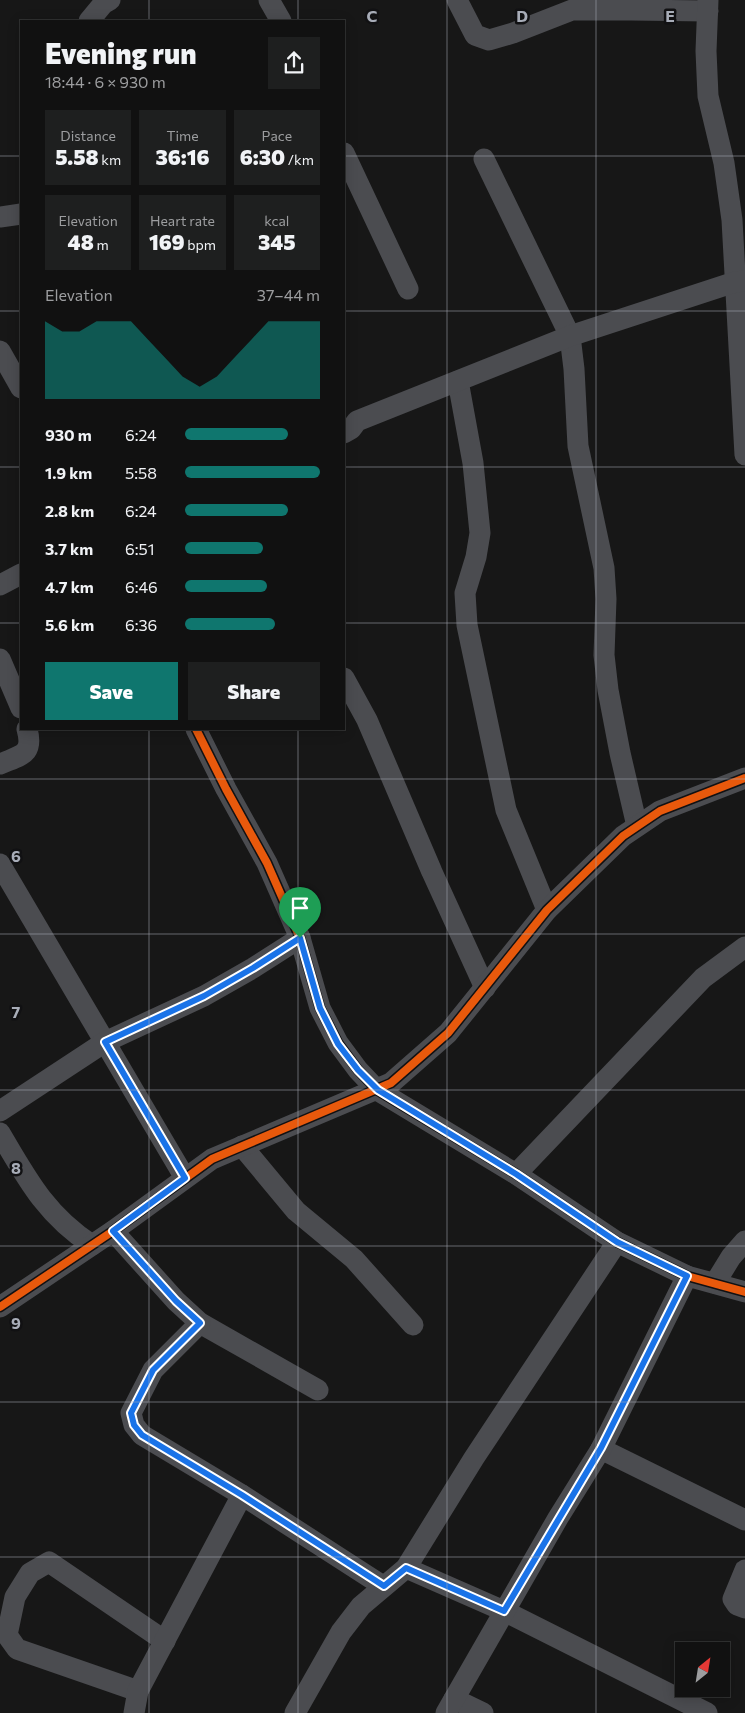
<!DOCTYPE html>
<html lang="en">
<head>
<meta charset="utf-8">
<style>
  body { margin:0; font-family:Commissioner,sans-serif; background:#1e1f1f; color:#f1f3f6; height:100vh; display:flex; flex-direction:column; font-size:19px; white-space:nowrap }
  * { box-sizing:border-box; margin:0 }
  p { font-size:16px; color:#9c9d9f }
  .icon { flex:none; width:28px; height:28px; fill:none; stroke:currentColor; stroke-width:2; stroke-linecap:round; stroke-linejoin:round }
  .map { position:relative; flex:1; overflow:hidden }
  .side { position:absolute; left:20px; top:20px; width:325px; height:710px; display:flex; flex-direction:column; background:#111; border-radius:0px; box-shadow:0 2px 12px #0003,0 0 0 1px #303131 }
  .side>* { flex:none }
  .needle { width:32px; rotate:30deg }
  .tools { position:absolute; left:675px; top:1642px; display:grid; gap:10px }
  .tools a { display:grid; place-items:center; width:55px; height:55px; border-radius:0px; background:#111; box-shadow:0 2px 12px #0003,0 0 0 1px #303131; font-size:25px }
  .pin { position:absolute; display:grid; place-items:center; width:42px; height:42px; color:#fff; margin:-51px -21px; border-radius:50% 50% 50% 0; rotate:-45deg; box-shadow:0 0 5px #0007 }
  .pin .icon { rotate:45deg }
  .round { display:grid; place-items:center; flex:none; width:52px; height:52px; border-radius:0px; background:#1e1f1f }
  .headline { display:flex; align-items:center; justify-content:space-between; height:85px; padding:0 25px }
  h1 { font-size:28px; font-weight:800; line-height:38px }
  .figures { display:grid; grid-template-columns:repeat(3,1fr); gap:8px; height:85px; padding:5px 25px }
  .figures div { display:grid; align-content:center; border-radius:0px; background:#1e1f1f; text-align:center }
  .figures b { font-size:21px; font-weight:800 }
  .figures small { font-size:14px; font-weight:400 }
  .figures p { font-size:14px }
  .chart { height:140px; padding:10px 25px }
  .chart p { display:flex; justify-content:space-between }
  .chart svg { width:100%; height:90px; margin-top:5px; fill:#0f766e; opacity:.7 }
  .primary-button { display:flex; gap:10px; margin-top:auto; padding:10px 25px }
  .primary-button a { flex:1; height:58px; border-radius:0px; background:#0f766e; color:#fff; font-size:20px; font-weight:800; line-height:58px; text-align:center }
  .primary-button a+a { background:#1e1f1f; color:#f1f3f6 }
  ul { padding:0 25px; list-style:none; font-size:16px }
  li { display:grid; grid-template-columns:80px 60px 1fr; align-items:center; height:38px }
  li i { height:12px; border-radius:6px; background:#0f766e }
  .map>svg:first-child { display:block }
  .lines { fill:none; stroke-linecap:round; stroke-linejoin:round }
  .minor { stroke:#4b4c50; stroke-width:21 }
  .cycleway-casing { stroke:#111113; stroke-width:11 }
  .cycleway { stroke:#e8590c; stroke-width:8 }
  .route-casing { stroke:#fff; stroke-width:10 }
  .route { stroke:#1a73e8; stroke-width:6 }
  .grid { fill:none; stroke:#a8adb8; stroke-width:1; stroke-opacity:0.55 }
  .grid-label { font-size:16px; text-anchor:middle; font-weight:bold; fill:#a8adb8; stroke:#111113; stroke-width:5; stroke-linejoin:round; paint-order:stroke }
</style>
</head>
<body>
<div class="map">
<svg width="745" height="1713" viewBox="0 0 745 1713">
  <rect width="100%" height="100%" fill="#171717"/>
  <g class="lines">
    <!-- minor -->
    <g class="minor">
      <polyline points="269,0 281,21"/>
      <polyline points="457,0 475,35 489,40 513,33 572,10 631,10 708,11"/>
      <polyline points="708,0 706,51 708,96 724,163 732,220 745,455"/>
      <polyline points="89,21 103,4 110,0"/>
      <polyline points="344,153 408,289"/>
      <polyline points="484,159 570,336 574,369 578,446 604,568 606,599 604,655 608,690 620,753 637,826"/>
      <polyline points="0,217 21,214"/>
      <polyline points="0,351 21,388"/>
      <polyline points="458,381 473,463 480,533 476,557 465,593 467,625 506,810 547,910"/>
      <polyline points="344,433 351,429 357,421 570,336 735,282 745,281"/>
      <polyline points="0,585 21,574"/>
      <polyline points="0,659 21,708"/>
      <polyline points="344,678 367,720 432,872 485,988"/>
      <polyline points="196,729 226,789 267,863 300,938 320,1008 338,1043 358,1070 377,1090 516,1174 617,1242 687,1276 745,1292"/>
      <path d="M 0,764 C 21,755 34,755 27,729"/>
      <polyline points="0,864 185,1178"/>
      <polyline points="0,1111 105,1042 204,996 253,968 300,938"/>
      <path d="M 0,1133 C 27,1179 46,1215 92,1245"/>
      <polyline points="242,1146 296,1211 354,1259 413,1325"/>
      <polyline points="516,1174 703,978 745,947"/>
      <polyline points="113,1231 176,1301 200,1323 318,1390"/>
      <polyline points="715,1283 731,1257 745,1241"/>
      <polyline points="0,1307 113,1231 212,1159 391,1083 448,1033 547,910 623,836 660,811 745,778"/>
      <polyline points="200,1323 153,1370 131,1413 134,1425 142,1435 242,1495 383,1586"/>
      <polyline points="601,1449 745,1520"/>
      <polyline points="406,1568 504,1611 707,1713"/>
      <polyline points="745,1570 733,1599 737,1605 745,1608"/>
      <polyline points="138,1691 17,1649 7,1635 15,1597 30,1573 49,1562 165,1641"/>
      <polyline points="454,1699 483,1713"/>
      <polyline points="134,1713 138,1691 242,1495"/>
      <polyline points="295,1713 341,1632 361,1606 406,1568 474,1458 617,1242"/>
      <polyline points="446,1713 558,1518 601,1449 687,1276"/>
    </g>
    <!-- cycleway casing -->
    <g class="cycleway-casing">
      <g id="cycleway">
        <polyline points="196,729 226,789 267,863 300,938 320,1008 338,1043 358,1070 377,1090 516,1174 617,1242 687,1276 745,1292"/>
        <polyline points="0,1307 113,1231 212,1159 391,1083 448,1033 547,910 623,836 660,811 745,778"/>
      </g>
    </g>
    <!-- cycleway -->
    <use href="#cycleway" class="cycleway"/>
  </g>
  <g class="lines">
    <!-- route casing -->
    <g class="route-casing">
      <polygon id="route" points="300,938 320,1008 338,1044 358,1070 378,1090 516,1174 617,1242 687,1276 601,1448 504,1611 406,1568 384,1586 242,1495 142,1435 134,1425 131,1413 153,1370 200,1323 176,1301 113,1231 185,1178 105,1042 204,996 253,968"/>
    </g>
    <!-- route -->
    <use href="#route" class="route"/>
  </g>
  <!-- grid -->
  <path class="grid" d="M 149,0 L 149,21M 298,0 L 298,21M 447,0 L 447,1713M 596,0 L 596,1713M 0,156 L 21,156M 344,156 L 745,156M 0,311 L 21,311M 344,311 L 745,311M 0,467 L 21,467M 344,467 L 745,467M 0,623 L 21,623M 344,623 L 745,623M 149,729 L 149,1713M 298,729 L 298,1713M 0,779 L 745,779M 0,934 L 745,934M 0,1090 L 745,1090M 0,1246 L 745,1246M 0,1402 L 745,1402M 0,1557 L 745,1557"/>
  <g class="grid-label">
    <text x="372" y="22">C</text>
    <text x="522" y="22">D</text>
    <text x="670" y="22">E</text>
    <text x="16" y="862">6</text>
    <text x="16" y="1018">7</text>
    <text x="16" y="1174">8</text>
    <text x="16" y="1329">9</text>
  </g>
</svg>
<div class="tools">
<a><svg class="needle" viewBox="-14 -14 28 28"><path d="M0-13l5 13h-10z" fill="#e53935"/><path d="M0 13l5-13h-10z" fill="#9c9d9f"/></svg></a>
</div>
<div class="pin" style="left:300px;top:938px;background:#1e9e55"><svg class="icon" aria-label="arrive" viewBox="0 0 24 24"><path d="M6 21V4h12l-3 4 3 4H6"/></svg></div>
<section class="side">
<div class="headline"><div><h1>Evening run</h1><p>18:44 · 6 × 930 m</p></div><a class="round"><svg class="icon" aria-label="share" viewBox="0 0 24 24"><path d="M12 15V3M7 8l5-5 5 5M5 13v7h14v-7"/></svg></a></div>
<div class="figures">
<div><p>Distance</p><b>5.58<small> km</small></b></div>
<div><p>Time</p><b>36:16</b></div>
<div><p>Pace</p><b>6:30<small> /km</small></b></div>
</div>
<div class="figures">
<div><p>Elevation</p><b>48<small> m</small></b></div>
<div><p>Heart rate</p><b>169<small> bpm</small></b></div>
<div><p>kcal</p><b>345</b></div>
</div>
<div class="chart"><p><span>Elevation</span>37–44 m</p>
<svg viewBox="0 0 160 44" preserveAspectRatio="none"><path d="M0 44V6L10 11L20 11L30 6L40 6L50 6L60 15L70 24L80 33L90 38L100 33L110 24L120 15L130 6L140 6L150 6L160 6V44z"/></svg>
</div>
<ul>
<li><b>930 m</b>6:24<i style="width:76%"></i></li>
<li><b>1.9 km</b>5:58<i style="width:100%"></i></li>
<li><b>2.8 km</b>6:24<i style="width:76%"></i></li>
<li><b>3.7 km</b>6:51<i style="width:58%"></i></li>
<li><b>4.7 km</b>6:46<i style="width:61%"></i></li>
<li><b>5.6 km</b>6:36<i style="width:67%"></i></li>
</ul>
<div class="primary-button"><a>Save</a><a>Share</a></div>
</section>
</div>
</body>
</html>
